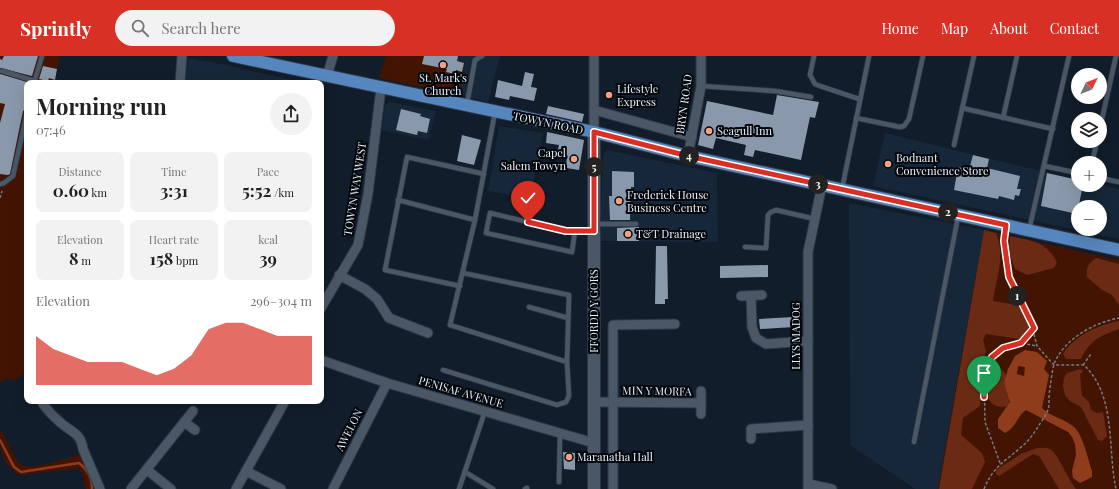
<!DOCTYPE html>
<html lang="en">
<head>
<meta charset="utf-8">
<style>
  body { margin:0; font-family:"Playfair Display",serif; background:#f2f2f2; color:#222; height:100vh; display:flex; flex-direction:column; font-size:15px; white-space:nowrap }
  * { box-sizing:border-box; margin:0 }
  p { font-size:13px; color:#767676 }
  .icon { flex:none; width:22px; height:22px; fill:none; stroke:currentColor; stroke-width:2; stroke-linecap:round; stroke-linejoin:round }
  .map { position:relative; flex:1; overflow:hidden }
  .details { position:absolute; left:24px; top:24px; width:300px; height:324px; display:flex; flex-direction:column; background:#fff; border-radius:8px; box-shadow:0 4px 16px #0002 }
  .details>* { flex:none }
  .needle { width:26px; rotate:47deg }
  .tools { position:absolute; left:1071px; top:12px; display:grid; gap:8px }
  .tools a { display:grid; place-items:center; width:36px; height:36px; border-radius:50%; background:#fff; box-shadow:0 4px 16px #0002; font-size:20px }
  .pin { position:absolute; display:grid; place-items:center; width:34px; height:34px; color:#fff; margin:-41px -17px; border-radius:50% 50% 50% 0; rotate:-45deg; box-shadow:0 0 4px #0007 }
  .pin .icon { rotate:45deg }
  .km { position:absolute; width:20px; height:20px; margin:-10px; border-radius:50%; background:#222; color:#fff; font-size:11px; line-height:20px; text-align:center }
  .round { display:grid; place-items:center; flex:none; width:42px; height:42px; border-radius:21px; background:#f2f2f2 }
  .overview { display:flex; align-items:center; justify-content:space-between; height:68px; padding:0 12px }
  h1 { font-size:22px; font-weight:700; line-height:30px }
  .figures { display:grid; grid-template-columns:repeat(3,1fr); gap:6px; height:68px; padding:4px 12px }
  .figures div { display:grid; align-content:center; border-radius:8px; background:#f2f2f2; text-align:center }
  .figures b { font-size:17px; font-weight:700 }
  .figures small { font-size:11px; font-weight:400 }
  .figures p { font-size:11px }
  .chart { height:112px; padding:8px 12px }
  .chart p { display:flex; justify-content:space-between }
  .chart svg { width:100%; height:72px; margin-top:4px; fill:#d93025; opacity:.7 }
  header { display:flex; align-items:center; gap:24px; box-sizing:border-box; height:56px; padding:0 20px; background:#d93025; color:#fff }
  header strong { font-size:19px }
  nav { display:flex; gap:22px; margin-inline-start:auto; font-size:14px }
  .search { width:280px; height:36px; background:#f2f2f2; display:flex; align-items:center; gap:10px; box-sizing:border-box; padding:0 14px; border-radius:22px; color:#767676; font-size:15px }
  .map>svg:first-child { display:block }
  .built { fill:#162739; fill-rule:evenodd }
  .green { fill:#441403 }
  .forest { fill:#6a2a13 }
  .water { fill:#8f3c1c; fill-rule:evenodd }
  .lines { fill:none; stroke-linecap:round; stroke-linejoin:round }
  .stream { stroke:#8f3c1c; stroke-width:2.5 }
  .building { fill:#8999ab }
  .lane-casing { stroke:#2f3641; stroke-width:6 }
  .street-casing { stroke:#2f3641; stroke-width:11 }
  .secondary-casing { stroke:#2f3641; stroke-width:14 }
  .primary-casing { stroke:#2f3641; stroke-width:14 }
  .path { stroke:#727c87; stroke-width:1.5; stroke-dasharray:3 2; stroke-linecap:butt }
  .lane { stroke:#495767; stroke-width:4.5 }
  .street { stroke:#495767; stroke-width:9 }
  .secondary { stroke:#495767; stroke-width:12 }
  .primary { stroke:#5586bd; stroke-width:12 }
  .route-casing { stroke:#fff; stroke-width:8 }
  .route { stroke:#d93025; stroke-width:5 }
  .poi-dot { fill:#f39f83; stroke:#03070c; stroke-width:1.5 }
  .labels { text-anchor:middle; stroke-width:4; stroke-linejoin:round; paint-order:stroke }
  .poi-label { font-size:11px; fill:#e9f1fb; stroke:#03070c; text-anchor:start }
  .street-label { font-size:11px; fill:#e9f1fb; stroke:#03070c }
</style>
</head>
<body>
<header>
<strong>Sprintly</strong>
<div class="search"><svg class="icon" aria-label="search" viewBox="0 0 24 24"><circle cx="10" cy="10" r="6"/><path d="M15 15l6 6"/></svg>Search here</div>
<nav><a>Home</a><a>Map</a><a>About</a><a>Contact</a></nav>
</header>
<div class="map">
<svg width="1119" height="433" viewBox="0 0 1119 433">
  <rect width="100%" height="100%" fill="#111d2a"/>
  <!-- built -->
  <g class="built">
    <polygon points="458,0 500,0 488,46 459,39 465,7 457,5"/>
    <polygon points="188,2 221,8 306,27 185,27"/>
    <polygon points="389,46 436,55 428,84 382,74 385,50"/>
    <polygon points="499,70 543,77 530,142 488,135"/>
    <path d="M 885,77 L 1078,124 L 1078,129 L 1100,128 L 1119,133 L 1119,183 L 873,130 ZM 1078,151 L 1100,151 L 1100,173 L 1078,173 Z"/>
    <polygon points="607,94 717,117 718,186 600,185 603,101"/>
    <polygon points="849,147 984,174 938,433 915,433 850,389"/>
  </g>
  <!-- green -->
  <g class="green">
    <polygon points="0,0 60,0 54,27 27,27 27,316 14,325 7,322 0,327"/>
    <polygon points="386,0 458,0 457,5 465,6 459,39 379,22"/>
    <polygon points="984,174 1119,204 1119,433 938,433"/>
    <path d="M 0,374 C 8,383 12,399 19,407 C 29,416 65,403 77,399 L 83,401 L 94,424 L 95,433 L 86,433 L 80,412 L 19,419 C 1,407 0,394 0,374 Z"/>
  </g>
  <!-- forest -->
  <g class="forest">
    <path d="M 984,174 L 996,177 C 1006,199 996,223 993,245 L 1017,249 L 1026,260 L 1029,271 L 1023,280 L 1019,283 L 986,278 L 983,284 L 986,295 L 982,314 L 980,350 L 963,362 L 961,379 L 982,397 L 985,406 L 972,433 L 939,433 Z"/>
    <path d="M 1010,180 C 1031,185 1046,185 1057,206 L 1054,212 L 1027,219 L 1015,213 L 1009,196 Z"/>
    <path d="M 1096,202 L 1119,208 L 1119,249 L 1112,239 L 1102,234 L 1087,221 C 1086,212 1088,207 1096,202 Z"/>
    <path d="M 1119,265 L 1119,273 C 1100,280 1090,284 1081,303 L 1066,303 L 1063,298 C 1074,280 1098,269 1119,265 Z"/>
    <path d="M 995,305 L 1007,320 L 1004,327 L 1009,339 L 1009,350 C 1003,351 998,352 993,348 C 984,342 985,314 991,306 Z"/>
    <polygon points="1080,313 1083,315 1080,319 1082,340 1089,346 1091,354 1097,357 1103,356 1107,380 1102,385 1098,384 1081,351 1070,345 1065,339 1063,330 1064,322 1067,317"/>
    <path d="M 1037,392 C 1041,392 1046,391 1050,393 C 1058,397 1068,424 1076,433 L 1059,433 L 1039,400 L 1033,398 L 999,420 L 996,418 L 996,414 L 1021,398 Z"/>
  </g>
  <!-- water -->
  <path class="water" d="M 1025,294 L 1037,296 L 1047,305 L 1044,313 L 1049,319 L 1042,352 C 1051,361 1065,363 1074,371 C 1083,379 1088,403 1092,415 L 1092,421 L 1080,427 L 1073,422 L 1072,415 L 1076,399 L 1075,388 L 1072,381 L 1068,376 L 1026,354 C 1017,360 1016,372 1005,377 L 998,372 L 998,363 L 1010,346 L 1004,327 L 1008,313 L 1015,300 ZM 1018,310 L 1025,311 L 1024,320 L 1017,318 Z"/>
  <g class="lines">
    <!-- stream -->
    <path class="stream" d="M 0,384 L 14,411 L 21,416 L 79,407 C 87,413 92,422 92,433"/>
  </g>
  <!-- building -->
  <g class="building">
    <polygon points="4,0 38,0 32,20 0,12 0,3 2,4"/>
    <polygon points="424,0 458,0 457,5 464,7 462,16 456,14 455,18 446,16 447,13 422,8"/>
    <polygon points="43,10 57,13 55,24 49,22 48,25 39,23"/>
    <polygon points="525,16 534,18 531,31 537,32 534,45 510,40 509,44 495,41 498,24 522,30"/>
    <polygon points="0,18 27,26 27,52 23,55 10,118 8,119 0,118 0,67 5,48 0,47"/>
    <polygon points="777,39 819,46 815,62 810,61 801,104 755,94 753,101 744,99 746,89 716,82 713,93 698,89 707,45 773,59"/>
    <polygon points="548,50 584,58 582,66 546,58"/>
    <polygon points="401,53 421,58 420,60 430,63 427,77 418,75 417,79 396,74"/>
    <polygon points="547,76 584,84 579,114 566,112 567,100 557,97 559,89 546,87"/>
    <polygon points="462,79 481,84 474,109 457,105"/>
    <polygon points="973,99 989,103 987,112 1020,120 1017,133 1021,133 1019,140 1015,139 1014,144 999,140 998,143 954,134 958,111 969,114"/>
    <polygon points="612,115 634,116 634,131 631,131 630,164 610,164 609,140 612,140"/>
    <polygon points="1047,117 1078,124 1078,129 1083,129 1077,158 1041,150"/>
    <polygon points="639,171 639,185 617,185 617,172"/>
    <polygon points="656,190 667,190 668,243 665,243 665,248 655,248"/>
    <polygon points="768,209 768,221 720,222 720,210"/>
    <polygon points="793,261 794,271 760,273 759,263"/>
    <polygon points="563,396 575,397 575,414 564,413"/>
  </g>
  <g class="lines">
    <!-- lane casing -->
    <g class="lane-casing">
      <g id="lane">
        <polyline points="814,0 810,19 815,28 820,30 859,43"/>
        <polyline points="2,15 35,25"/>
        <polyline points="34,27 42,0"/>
        <polyline points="701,30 775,35 811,41"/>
        <polyline points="467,48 475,4 482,0"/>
        <polyline points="962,52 1053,73"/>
        <polyline points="856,62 900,71 904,70 909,63 923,0"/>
        <polyline points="1003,62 1017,0"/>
        <polyline points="1100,72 1116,0"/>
        <polyline points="954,89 974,0"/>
        <polyline points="1092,107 1097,85"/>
        <polyline points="1044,110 1078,117"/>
        <polyline points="1100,122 1119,126"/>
        <polyline points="0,128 4,127 13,120 27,56"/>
        <polyline points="842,133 869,0"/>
        <polyline points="398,144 475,164"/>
        <polyline points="594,168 636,168"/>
        <polyline points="1029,174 1069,0"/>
        <polyline points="575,175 572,196 486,177 490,157 566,175 593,175"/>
        <polyline points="745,191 766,192 768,159 771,156 776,154 815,163"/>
        <polyline points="463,217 569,239 567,306 450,269 475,164 495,56"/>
        <polyline points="460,230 385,214 407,101 484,118"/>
        <polyline points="529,251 568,262"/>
        <polyline points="443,314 557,349 566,346 569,340 567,306"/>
        <polyline points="914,386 958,161"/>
        <polyline points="465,416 493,433"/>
        <polyline points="559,426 560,377"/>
        <polyline points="459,433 485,355"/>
        <polyline points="525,433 527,432"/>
      </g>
    </g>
    <!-- street casing -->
    <g class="street-casing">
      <g id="street">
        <polyline points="594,0 594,76"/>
        <polyline points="327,20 333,0"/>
        <polyline points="180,27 182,0"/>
        <polyline points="594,54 692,81"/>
        <polyline points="688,100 701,30 701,0"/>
        <polyline points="339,219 365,233 377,243 389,262 428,277"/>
        <polyline points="741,240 762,239"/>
        <polyline points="751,240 752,271 756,282 766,288 808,285"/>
        <polyline points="321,252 358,189 368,138 381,32"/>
        <polyline points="321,304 387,327 594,387"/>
        <polyline points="594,346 701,347"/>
        <path d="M 43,348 C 48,355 54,361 61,367 C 71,376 81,377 83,393 L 100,433"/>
        <polyline points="701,358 701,335"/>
        <polyline points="184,366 195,374"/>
        <polyline points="751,383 751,373 808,369"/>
        <polyline points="147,414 171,433"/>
        <polyline points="246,415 281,433"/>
        <polyline points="809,428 832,433"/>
        <polyline points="131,433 193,355"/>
        <polyline points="236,433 285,345"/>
        <polyline points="333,433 387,327"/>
        <polyline points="613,433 613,269 675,268"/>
        <polyline points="808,433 808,196 822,129"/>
      </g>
    </g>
    <!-- secondary casing -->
    <g class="secondary-casing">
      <polyline id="secondary" points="594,433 594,76"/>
    </g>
    <!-- primary casing -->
    <g class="primary-casing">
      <polyline id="primary" points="233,0 594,76 688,100 1119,194"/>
    </g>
    <!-- path -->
    <g class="path">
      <polyline points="0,142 2,135"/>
      <path d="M 1005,179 L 1007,212 L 1012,230 L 1030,262 L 1037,290 L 1054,309 L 1084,309 C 1117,341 1107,392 1116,433"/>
      <polyline points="1021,287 1034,272"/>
      <polyline points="1083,309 1091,298"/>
      <polyline points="1000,407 985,366 984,315 992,301 1003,292 1021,287 1037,290"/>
      <path d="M 984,433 C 993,411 1003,407 1020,392 C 1029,385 1035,376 1041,366 C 1053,349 1047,350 1050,332 C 1051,325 1052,316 1054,308 C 1064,283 1093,267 1119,262"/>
    </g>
    <!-- lane -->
    <use href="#lane" class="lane"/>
    <!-- street -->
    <use href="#street" class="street"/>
    <!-- secondary -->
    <use href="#secondary" class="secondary"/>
    <!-- primary -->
    <use href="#primary" class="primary"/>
  </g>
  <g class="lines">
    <!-- route casing -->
    <g class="route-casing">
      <polyline id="route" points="528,166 566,175 594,175 594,76 688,100 1006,169 1004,185 1009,221 1034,272 1021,287 1003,292 992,301 984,315 984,341"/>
    </g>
    <!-- route -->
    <use href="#route" class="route"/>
  </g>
  <!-- markers -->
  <g class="poi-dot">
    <circle cx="443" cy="9" r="4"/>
    <circle cx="609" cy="39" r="4"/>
    <circle cx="709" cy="75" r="4"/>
    <circle cx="574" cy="103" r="4"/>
    <circle cx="888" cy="108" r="4"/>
    <circle cx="619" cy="145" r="4"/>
    <circle cx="628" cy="178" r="4"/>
    <circle cx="569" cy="401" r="4"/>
  </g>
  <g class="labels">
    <!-- poi labels -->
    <g class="poi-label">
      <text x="443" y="26" text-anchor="middle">St. Mark's<tspan x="443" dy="13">Church</tspan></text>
      <text x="617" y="37">Lifestyle<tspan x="617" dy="13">Express</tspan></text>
      <text x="717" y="79">Seagull Inn</text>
      <text x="566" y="101" text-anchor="end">Capel<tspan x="566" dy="13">Salem Towyn</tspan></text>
      <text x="896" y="106">Bodnant<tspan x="896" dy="13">Convenience Store</tspan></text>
      <text x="627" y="143">Frederick House<tspan x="627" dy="13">Business Centre</tspan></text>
      <text x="636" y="182">T&amp;T Drainage</text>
      <text x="577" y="405">Maranatha Hall</text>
    </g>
    <!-- street labels -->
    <g class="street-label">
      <text transform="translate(684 48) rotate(-82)" y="4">BRYN ROAD</text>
      <text transform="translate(548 67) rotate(12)" y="4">TOWYN ROAD</text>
      <text transform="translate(355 133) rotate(-81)" y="4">TOWYN WAY WEST</text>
      <text transform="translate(594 255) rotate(-90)" y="4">FFORDD Y GORS</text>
      <text transform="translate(796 280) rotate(-90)" y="4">LLYS MADOG</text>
      <text transform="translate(657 335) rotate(1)" y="4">MIN Y MORFA</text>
      <text transform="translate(461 336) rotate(16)" y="4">PENISAF AVENUE</text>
      <text transform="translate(349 374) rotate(-63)" y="4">AWELON</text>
    </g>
  </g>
</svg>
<div class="tools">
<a><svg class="needle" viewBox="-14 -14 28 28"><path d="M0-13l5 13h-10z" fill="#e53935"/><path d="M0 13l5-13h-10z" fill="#767676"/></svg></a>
<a><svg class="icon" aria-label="layers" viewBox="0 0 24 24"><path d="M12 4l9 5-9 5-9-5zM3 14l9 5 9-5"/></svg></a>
<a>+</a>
<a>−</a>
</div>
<div class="pin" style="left:984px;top:341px;background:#1e9e55"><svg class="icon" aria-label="arrive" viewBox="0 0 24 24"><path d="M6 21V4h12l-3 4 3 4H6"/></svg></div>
<div class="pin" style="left:528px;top:166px;background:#d93025"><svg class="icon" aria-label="check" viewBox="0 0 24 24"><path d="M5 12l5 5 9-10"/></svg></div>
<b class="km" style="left:1017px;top:240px">1</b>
<b class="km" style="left:948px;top:156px">2</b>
<b class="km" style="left:818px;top:128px">3</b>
<b class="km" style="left:689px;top:100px">4</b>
<b class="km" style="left:594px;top:111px">5</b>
<section class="details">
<div class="overview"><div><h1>Morning run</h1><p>07:46</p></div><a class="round"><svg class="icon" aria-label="share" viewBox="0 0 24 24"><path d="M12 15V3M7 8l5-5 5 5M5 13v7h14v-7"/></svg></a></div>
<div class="figures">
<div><p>Distance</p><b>0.60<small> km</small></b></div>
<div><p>Time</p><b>3:31</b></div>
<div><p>Pace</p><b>5:52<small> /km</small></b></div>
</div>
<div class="figures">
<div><p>Elevation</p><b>8<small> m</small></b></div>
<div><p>Heart rate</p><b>158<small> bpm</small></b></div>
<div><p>kcal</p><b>39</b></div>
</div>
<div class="chart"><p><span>Elevation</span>296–304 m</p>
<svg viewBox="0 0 160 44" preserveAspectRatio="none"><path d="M0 44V14L10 22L20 26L30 30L40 30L50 30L60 34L70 38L80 34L90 26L100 10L110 6L120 6L130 10L140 14L150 14L160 14V44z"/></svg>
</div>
</section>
</div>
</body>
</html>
